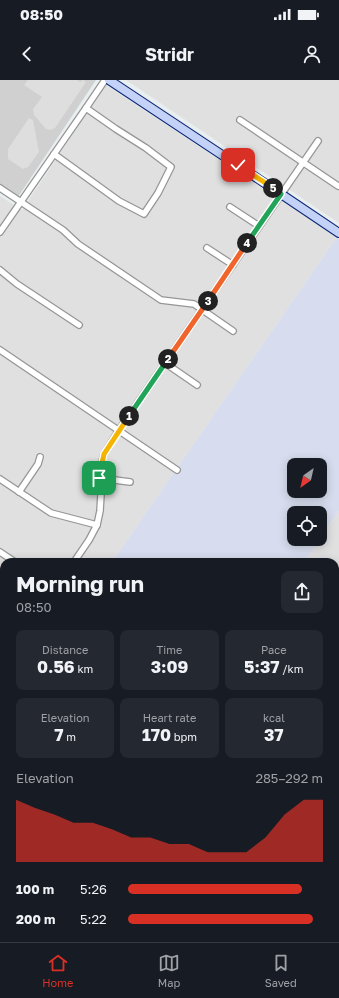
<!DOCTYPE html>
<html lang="en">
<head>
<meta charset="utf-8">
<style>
  body { margin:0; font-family:"Golos Text",sans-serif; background:#242831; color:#f1f3f6; height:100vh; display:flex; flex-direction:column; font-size:15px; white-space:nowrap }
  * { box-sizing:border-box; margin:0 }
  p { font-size:13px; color:#9ea1a6 }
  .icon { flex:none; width:22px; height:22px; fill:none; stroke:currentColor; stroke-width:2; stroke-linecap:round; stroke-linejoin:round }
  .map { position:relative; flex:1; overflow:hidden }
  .side { position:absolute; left:0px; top:478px; width:339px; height:384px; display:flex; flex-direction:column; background:#171b24; border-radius:12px 12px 0 0; box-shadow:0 2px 10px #0003 }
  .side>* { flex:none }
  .needle { width:26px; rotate:214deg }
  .tools { position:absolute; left:287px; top:378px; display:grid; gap:8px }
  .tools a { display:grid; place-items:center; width:40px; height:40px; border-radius:8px; background:#171b24; box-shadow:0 2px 10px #0003; font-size:20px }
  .pin { position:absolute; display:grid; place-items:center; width:34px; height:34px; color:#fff; margin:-17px; border-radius:8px; box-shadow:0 2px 6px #0006 }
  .km { position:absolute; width:20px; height:20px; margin:-10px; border-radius:50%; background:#222; color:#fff; font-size:11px; line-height:20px; text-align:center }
  .round { display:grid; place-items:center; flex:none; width:42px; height:42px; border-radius:8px; background:#242831 }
  .head { display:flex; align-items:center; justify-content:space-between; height:68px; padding:0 16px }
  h1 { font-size:22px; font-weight:700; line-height:30px }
  .stats { display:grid; grid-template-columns:repeat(3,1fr); gap:6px; height:68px; padding:4px 16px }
  .stats div { display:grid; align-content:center; border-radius:8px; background:#242831; text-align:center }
  .stats b { font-size:17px; font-weight:700 }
  .stats small { font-size:11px; font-weight:400 }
  .stats p { font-size:11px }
  .chart { height:112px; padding:8px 16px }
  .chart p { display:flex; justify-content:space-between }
  .chart svg { width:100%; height:72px; margin-top:4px; fill:#d93025; opacity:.7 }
  ul { padding:0 16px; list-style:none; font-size:13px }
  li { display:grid; grid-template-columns:64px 48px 1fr; align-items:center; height:30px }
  li i { height:10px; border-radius:5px; background:#d93025 }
  .status { display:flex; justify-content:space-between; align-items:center; height:28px; padding:0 20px; background:#171b24; direction:ltr }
  .status svg { height:11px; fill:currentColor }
  header { display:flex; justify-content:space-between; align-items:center; height:52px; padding:0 16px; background:#171b24; font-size:18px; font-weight:700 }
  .dock { display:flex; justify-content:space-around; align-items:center; height:56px; border-top:1px solid #363941; background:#171b24; font-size:11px; color:#9ea1a6 }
  .dock a { display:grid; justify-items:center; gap:2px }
  .dock .current { color:#d93025 }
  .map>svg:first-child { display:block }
  .residential { fill:#dfe0df }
  .religious { fill:#d0d0d0 }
  .farmland { fill:#d7ddee; fill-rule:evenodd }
  .parking { fill:#dedede }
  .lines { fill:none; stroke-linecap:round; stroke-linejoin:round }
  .stream { stroke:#dbadb3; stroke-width:1.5 }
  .street-casing { stroke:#969696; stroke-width:8 }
  .secondary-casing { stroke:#0d2675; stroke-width:10 }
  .street { stroke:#fff; stroke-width:5.5 }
  .secondary { stroke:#c3d2f6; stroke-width:8 }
  .split-1-casing { stroke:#fff; stroke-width:8 }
  .split-2-casing { stroke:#fff; stroke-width:8 }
  .split-3-casing { stroke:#fff; stroke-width:8 }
  .split-4-casing { stroke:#fff; stroke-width:8 }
  .split-5-casing { stroke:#fff; stroke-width:8 }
  .split-6-casing { stroke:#fff; stroke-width:8 }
  .split-1 { stroke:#f5b400; stroke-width:5 }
  .split-2 { stroke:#22a559; stroke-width:5 }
  .split-3 { stroke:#f0652b; stroke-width:5 }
  .split-4 { stroke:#f0652b; stroke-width:5 }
  .split-5 { stroke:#22a559; stroke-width:5 }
  .split-6 { stroke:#f5b400; stroke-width:5 }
</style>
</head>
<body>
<div class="status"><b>08:50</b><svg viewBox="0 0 49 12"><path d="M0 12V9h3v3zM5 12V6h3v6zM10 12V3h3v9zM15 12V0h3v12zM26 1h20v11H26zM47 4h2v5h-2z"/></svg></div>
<header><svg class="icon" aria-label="back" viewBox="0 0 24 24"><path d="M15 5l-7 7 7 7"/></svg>Stridr<svg class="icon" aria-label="person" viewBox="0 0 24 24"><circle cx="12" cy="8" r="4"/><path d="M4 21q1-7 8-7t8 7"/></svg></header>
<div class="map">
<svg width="339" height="862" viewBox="0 0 339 862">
  <rect width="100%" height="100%" fill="#e9eff1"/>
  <!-- residential -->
  <g class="residential">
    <polygon points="126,0 339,0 339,143"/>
    <polygon points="106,5 337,157 112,482 4,482 4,640 0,646 0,116 22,130"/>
    <polygon points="339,431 339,581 335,578 335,482 304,482"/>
    <polygon points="0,696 4,698 4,858 184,858 181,862 0,862"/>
  </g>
  <!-- religious -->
  <polygon class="religious" points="0,0 96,0 18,117 0,105"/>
  <!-- farmland -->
  <g class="farmland">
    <path d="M 337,157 L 339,159 L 339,431 L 320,458 L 320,433 L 294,433 L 294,459 L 320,459 L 304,482 L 112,482 ZM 294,385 L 320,385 L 320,411 L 294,411 Z"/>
    <polygon points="335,578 339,581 339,640 335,646"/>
    <polygon points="339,653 339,862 196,862 199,858 335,858 335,659"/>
  </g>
  <!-- parking -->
  <g class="parking">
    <polygon points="28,0 77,0 80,2 83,0 86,2 55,48 51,50 46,49 34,35 33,29 42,17 24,5"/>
    <polygon points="29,38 33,40 39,72 28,87 23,89 8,79 8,69"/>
  </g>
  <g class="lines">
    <!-- stream -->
    <g class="stream">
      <polyline points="335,588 339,587"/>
      <polyline points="138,862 139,858"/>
    </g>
    <!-- street casing -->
    <g class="street-casing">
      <g id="street">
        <polyline points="240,40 338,106"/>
        <polyline points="54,74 119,121 144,134 158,113 171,87 146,68 116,49 86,28"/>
        <polyline points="0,108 63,150 78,164 161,220 194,224 233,251"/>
        <polyline points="230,127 259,146"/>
        <polyline points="0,152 86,28 105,0"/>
        <polyline points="207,168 233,185"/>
        <polyline points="0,190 17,204 79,245"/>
        <polyline points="0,270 177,390"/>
        <polyline points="165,283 197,305"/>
        <polyline points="99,398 130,402"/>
        <polyline points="0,399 51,433 97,445"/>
        <polyline points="19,412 38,384 40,377"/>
        <polyline points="0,472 15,482"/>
        <polyline points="74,482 89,460 97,445 100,431 101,414 99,398 100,389 104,374 119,350 318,61"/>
        <polyline points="0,588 4,582"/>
        <polyline points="0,606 4,609"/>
        <polyline points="0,774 4,776"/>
        <polyline points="116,858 120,862"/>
        <polyline points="11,862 14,858"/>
      </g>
    </g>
    <!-- secondary casing -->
    <g class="secondary-casing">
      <g id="secondary">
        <polyline points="109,0 281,114 339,153"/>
        <polyline points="335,655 339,649"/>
        <polyline points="192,862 195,858"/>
      </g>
    </g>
    <!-- street -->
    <use href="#street" class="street"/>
    <!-- secondary -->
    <use href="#secondary" class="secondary"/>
  </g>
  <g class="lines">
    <!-- split-1 casing -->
    <g class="split-1-casing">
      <polyline id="split-1" points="99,398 104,374 129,336"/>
    </g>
    <!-- split-2 casing -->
    <g class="split-2-casing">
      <polyline id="split-2" points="129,336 168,279"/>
    </g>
    <!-- split-3 casing -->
    <g class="split-3-casing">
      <polyline id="split-3" points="168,279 208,221"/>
    </g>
    <!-- split-4 casing -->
    <g class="split-4-casing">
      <polyline id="split-4" points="208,221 247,163"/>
    </g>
    <!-- split-5 casing -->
    <g class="split-5-casing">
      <polyline id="split-5" points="247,163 281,114 273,108"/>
    </g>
    <!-- split-6 casing -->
    <g class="split-6-casing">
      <polyline id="split-6" points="238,85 273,108"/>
    </g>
    <!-- split-1 -->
    <use href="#split-1" class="split-1"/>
    <!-- split-2 -->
    <use href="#split-2" class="split-2"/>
    <!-- split-3 -->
    <use href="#split-3" class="split-3"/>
    <!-- split-4 -->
    <use href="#split-4" class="split-4"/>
    <!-- split-5 -->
    <use href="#split-5" class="split-5"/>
    <!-- split-6 -->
    <use href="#split-6" class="split-6"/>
  </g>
</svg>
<div class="tools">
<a><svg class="needle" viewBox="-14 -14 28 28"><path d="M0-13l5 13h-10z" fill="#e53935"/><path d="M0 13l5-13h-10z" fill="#9ea1a6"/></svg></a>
<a><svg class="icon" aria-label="locate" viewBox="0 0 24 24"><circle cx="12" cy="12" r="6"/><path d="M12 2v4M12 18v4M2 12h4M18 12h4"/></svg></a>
</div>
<div class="pin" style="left:99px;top:398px;background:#1e9e55"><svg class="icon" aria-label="arrive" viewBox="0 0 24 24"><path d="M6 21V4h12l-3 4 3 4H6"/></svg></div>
<div class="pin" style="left:238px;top:85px;background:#d93025"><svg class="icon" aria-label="check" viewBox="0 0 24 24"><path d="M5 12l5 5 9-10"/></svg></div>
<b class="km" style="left:129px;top:336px">1</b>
<b class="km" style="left:168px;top:279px">2</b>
<b class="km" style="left:208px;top:221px">3</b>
<b class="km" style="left:247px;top:163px">4</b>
<b class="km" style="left:273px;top:108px">5</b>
<section class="side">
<div class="head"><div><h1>Morning run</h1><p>08:50</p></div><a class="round"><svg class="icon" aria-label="share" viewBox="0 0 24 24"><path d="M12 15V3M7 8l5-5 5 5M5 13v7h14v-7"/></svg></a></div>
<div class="stats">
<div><p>Distance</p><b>0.56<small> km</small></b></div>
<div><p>Time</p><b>3:09</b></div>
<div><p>Pace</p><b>5:37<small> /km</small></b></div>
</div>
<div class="stats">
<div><p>Elevation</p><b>7<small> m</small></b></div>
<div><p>Heart rate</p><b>170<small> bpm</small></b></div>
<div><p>kcal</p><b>37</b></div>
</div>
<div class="chart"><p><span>Elevation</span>285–292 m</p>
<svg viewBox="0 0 160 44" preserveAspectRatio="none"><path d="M0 44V6L10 11L20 15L30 20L40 20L50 24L60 29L70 29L80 33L90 33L100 38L110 38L120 38L130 29L140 15L150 6L160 6V44z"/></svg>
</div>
<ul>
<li><b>100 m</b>5:26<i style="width:89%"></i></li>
<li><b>200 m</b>5:22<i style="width:95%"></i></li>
</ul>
</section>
</div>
<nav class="dock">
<a class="current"><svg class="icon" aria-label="home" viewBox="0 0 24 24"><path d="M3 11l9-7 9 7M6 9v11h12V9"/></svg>Home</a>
<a><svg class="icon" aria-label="map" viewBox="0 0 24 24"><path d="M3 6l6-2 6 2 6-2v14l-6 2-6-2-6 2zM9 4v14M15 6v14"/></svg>Map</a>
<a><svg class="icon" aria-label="saved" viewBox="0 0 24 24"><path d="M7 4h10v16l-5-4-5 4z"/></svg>Saved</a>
</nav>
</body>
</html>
